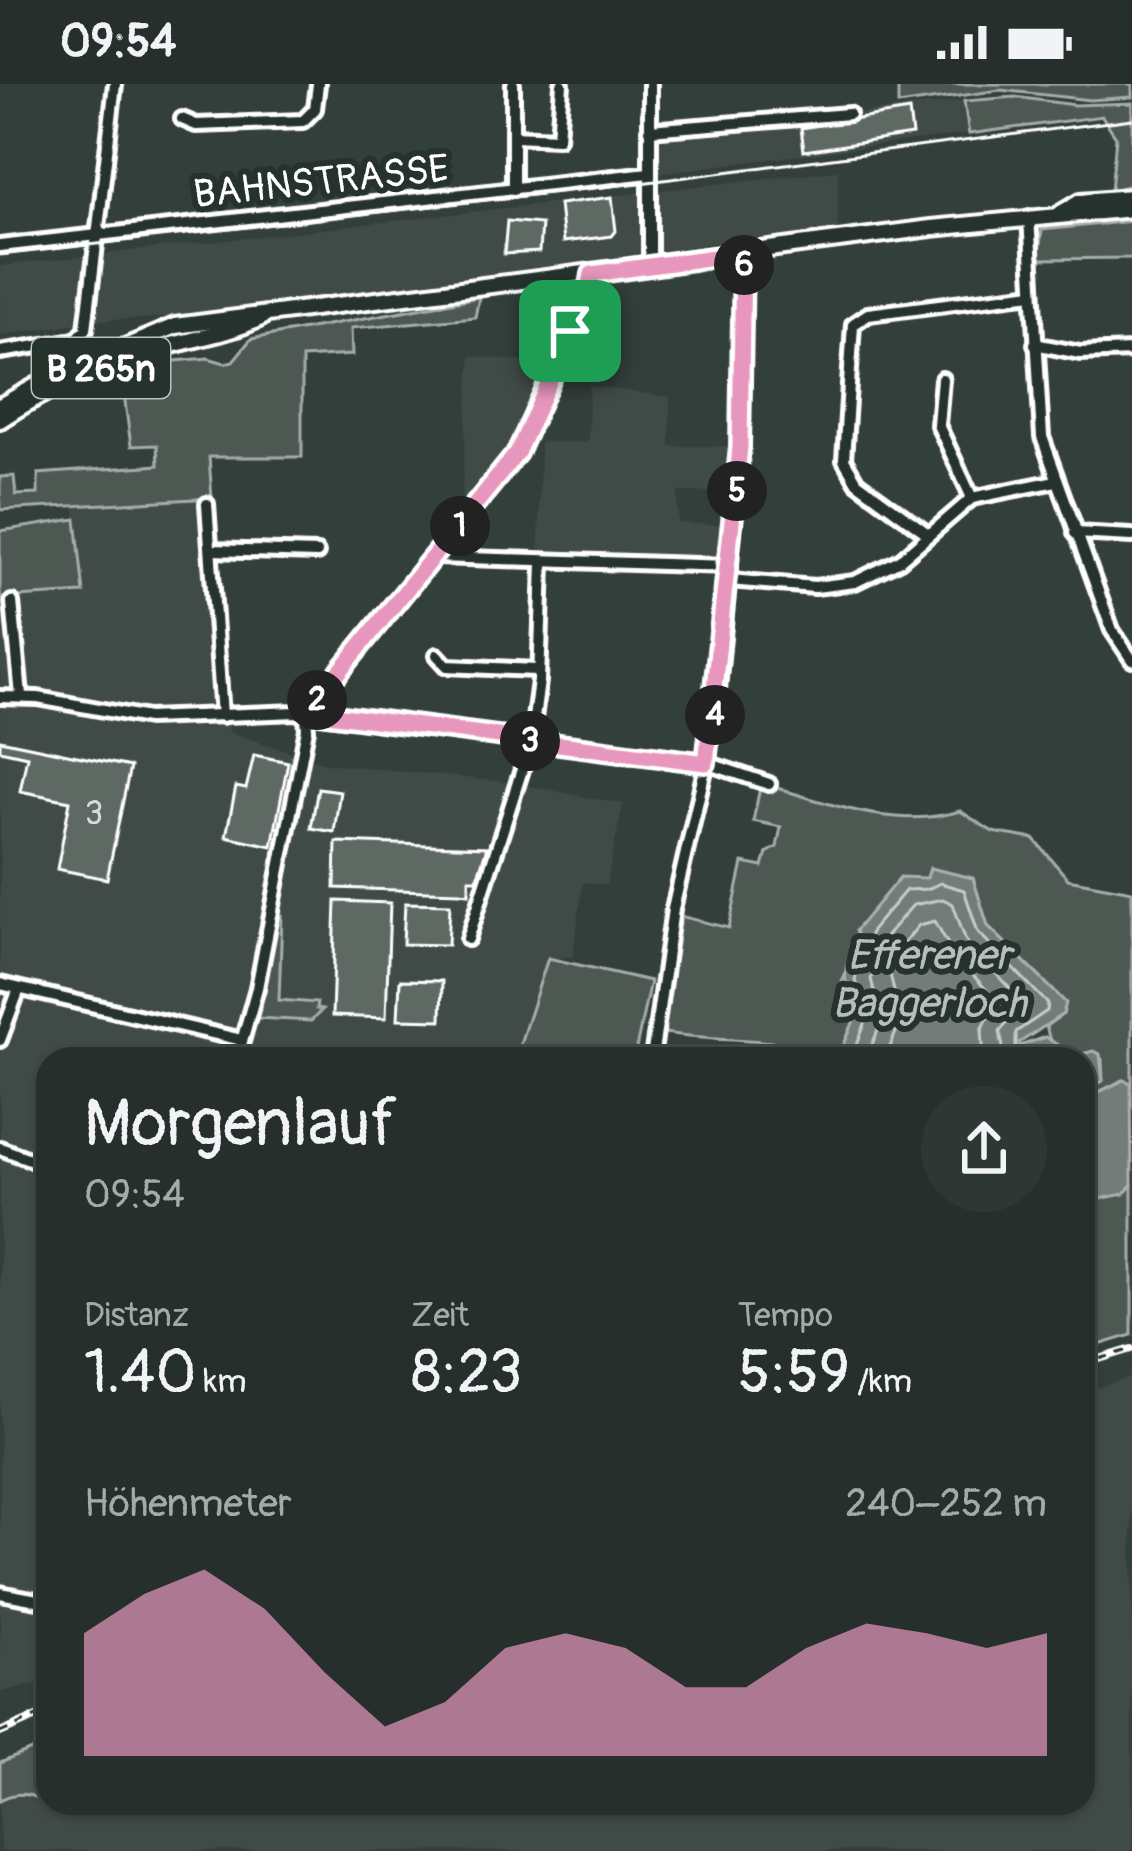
<!DOCTYPE html>
<html lang="de">
<head>
<meta charset="utf-8">
<style>
  body { margin:0; font-family:Pangolin,sans-serif; background:#2e3734; color:#f1f3f6; height:100vh; display:flex; flex-direction:column; font-size:45px; white-space:nowrap }
  * { box-sizing:border-box; margin:0 }
  p { font-size:39px; color:#a4a9a9 }
  .icon { flex:none; width:66px; height:66px; fill:none; stroke:currentColor; stroke-width:2; stroke-linecap:round; stroke-linejoin:round }
  .map { position:relative; flex:1; overflow:hidden }
  .sheet { position:absolute; left:36px; top:963px; width:1059px; height:768px; display:flex; flex-direction:column; background:#262f2c; border-radius:36px; box-shadow:0 3px 9px #0004,0 0 0 3px #424a48 }
  .sheet>* { flex:none }
  .pin { position:absolute; display:grid; place-items:center; width:102px; height:102px; color:#fff; margin:-51px; border-radius:24px; box-shadow:0 6px 18px #0006 }
  .km { position:absolute; width:60px; height:60px; margin:-30px; border-radius:50%; background:#222; color:#fff; font-size:33px; line-height:60px; text-align:center }
  .round { display:grid; place-items:center; flex:none; width:126px; height:126px; border-radius:63px; background:#2e3734 }
  .headline { display:flex; align-items:center; justify-content:space-between; height:204px; padding:0 48px }
  h1 { font-size:66px; font-weight:600; line-height:90px }
  .figures { display:grid; grid-template-columns:repeat(3,1fr); gap:18px; height:204px; padding:12px 48px }
  .figures div { display:grid; align-content:center }
  .figures b { font-size:60px; font-weight:600 }
  .figures small { font-size:33px; font-weight:400 }
  .figures p { font-size:33px }
  .chart { height:336px; padding:24px 48px }
  .chart p { display:flex; justify-content:space-between }
  .chart svg { width:100%; height:216px; margin-top:12px; fill:#e797bd; opacity:.7 }
  .status { display:flex; justify-content:space-between; align-items:center; height:84px; padding:0 60px; background:#262f2c; direction:ltr }
  .status svg { height:33px; fill:currentColor }
  .map>svg:first-child { display:block }
  .built { fill:#404c47 }
  .green { fill:#4d5853; stroke:#a6aca9; stroke-width:3 }
  .water { fill:#737b78; stroke:#abb0ae; stroke-width:3 }
  .lines { fill:none; stroke-linecap:round; stroke-linejoin:round }
  .shore { stroke:#c7cac9; stroke-width:3 }
  .building { fill:#5f6964; stroke:#fff; stroke-width:3 }
  .minor-casing { stroke:#fff; stroke-width:20 }
  .major-casing { stroke:#fff; stroke-width:22 }
  .minor { stroke:#26332d; stroke-width:10 }
  .major { stroke:#26332d; stroke-width:14 }
  .tram { stroke:#fff; stroke-width:3 }
  .rail-casing { stroke:#fff; stroke-width:8 }
  .rail { stroke:#26332d; stroke-width:3; stroke-dasharray:9; stroke-linecap:butt }
  .route-casing { stroke:#fff; stroke-width:24 }
  .route { stroke:#e797bd; stroke-width:15 }
  .labels { text-anchor:middle; stroke-width:12; stroke-linejoin:round; paint-order:stroke }
  .number-label { font-size:33px; fill:#d7dad8 }
  .shield { fill:#26332d; stroke:#bec2c0; stroke-width:3 }
  .shield-label { font-size:36px; font-weight:bold; fill:#fff }
  .street-label { font-size:39px; fill:#fff; stroke:#26332d }
  .water-label { font-size:42px; font-style:italic; fill:#b9bdbc; stroke:#26332d }
</style>
</head>
<body>
<div class="status"><b>09:54</b><svg viewBox="0 0 49 12"><path d="M0 12V9h3v3zM5 12V6h3v6zM10 12V3h3v9zM15 12V0h3v12zM26 1h20v11H26zM47 4h2v5h-2z"/></svg></div>
<div class="map">
<svg width="1132" height="1767" viewBox="0 0 1132 1767">
  <rect width="100%" height="100%" fill="#333f3a"/>
  <filter id="ink" filterUnits="userSpaceOnUse"><feTurbulence type="fractalNoise" baseFrequency=".00833" numOctaves="2"/><feDisplacementMap in="SourceGraphic" scale="24" xChannelSelector="R" yChannelSelector="G"/><feConvolveMatrix kernelMatrix="1 2 1 2 8 2 1 2 1" color-interpolation-filters="sRGB"/></filter>
  <g filter="url(#ink)">
    <!-- built -->
    <g class="built">
      <polygon points="963,17 969,50 657,89 659,58 672,52"/>
      <polygon points="838,86 838,146 724,157 628,175 280,218 193,233 101,236 0,251 0,182"/>
      <polygon points="471,272 548,280 510,362 461,422"/>
      <polygon points="589,302 670,313 670,362 732,362 730,408 678,408 678,439 725,441 723,474 539,465 540,358 588,358"/>
      <polygon points="203,415 213,620 134,626 0,604 0,447 75,435 75,422"/>
      <polygon points="26,617 151,645 229,635 229,648 325,679 513,699 623,720 606,801 583,798 573,872 547,875 515,975 48,975 48,1597 0,1608 0,618"/>
      <polygon points="1132,1293 1132,1767 0,1767 0,1718 48,1698 48,1719 1083,1719 1083,1308"/>
    </g>
    <!-- green -->
    <g class="green">
      <polygon points="898,0 1132,0 1132,13 1090,16 1000,6 898,21"/>
      <polygon points="1015,13 1074,21 1132,19 1132,101 1111,106 1116,53 1102,32 969,50 964,17"/>
      <polygon points="1132,137 1132,174 1038,175 1042,146"/>
      <polygon points="479,213 475,233 351,244 352,271 302,274 302,373 209,373 212,414 0,426 0,393 14,392 16,411 38,410 38,390 158,381 157,361 131,362 120,282 208,274 225,279 233,277 251,255"/>
      <polygon points="76,435 84,509 0,514 0,447"/>
      <path d="M 761,699 C 824,718 895,747 960,727 L 993,748 L 1034,755 L 1068,795 L 1132,807 L 1132,1002 L 1123,996 L 1090,1012 L 1087,1007 L 1103,996 L 1102,975 L 1087,969 L 1075,972 L 1050,957 L 1046,942 L 1063,930 L 1058,911 L 988,842 L 973,795 L 930,785 L 927,794 L 859,857 L 842,898 L 856,932 L 838,975 L 799,975 L 800,961 C 752,954 705,956 658,948 L 680,832 L 729,844 L 743,779 L 763,783 L 767,769 L 777,763 L 781,743 L 753,737 Z"/>
      <polygon points="278,830 282,831 279,916 317,919 316,925 322,926 311,937 257,934"/>
      <polygon points="548,874 650,897 634,975 515,975"/>
      <polygon points="1132,1101 1132,1251 1083,1266 1083,1107 1095,1116"/>
      <path d="M 48,1659 L 48,1719 L 68,1719 L 63,1727 C 41,1716 24,1702 0,1716 L 0,1679 Z"/>
    </g>
    <!-- water -->
    <path class="water" d="M 930,784 L 973,794 L 988,842 L 1066,919 L 1063,930 L 1019,959 L 1020,962 L 1045,953 L 1075,972 L 1093,967 L 1100,970 L 1103,997 L 1087,1006 L 1091,1012 L 1124,996 L 1131,999 L 1132,1101 L 1124,1110 L 1095,1116 L 1083,1107 L 1083,975 L 838,975 L 856,932 C 845,903 838,883 859,857 L 855,847 L 900,793 L 927,794 Z"/>
    <g class="lines">
      <!-- shore -->
      <g class="shore">
        <polyline points="851,975 867,935 855,896 871,847 906,806 928,805 940,799 964,806 978,848 1048,920 1047,927 1016,948 1016,965 1025,971 1043,968 1060,975"/>
        <polyline points="866,975 882,937 871,895 886,852 913,821 943,815 953,820 966,857 1023,919 1000,947 1005,975"/>
        <polyline points="885,975 901,936 890,890 904,859 919,841 935,837 954,871 996,916 982,946 984,975"/>
      </g>
    </g>
    <!-- building -->
    <g class="building">
      <polygon points="909,27 912,51 804,67 801,44"/>
      <polygon points="612,113 616,147 612,152 563,158 559,120"/>
      <polygon points="507,137 541,140 539,168 504,170"/>
      <polygon points="0,656 130,683 107,795 57,785 70,717 20,707 27,672 0,666"/>
      <polygon points="254,671 288,678 272,762 226,752 236,703 246,705"/>
      <polygon points="318,704 340,707 334,748 311,744"/>
      <polygon points="336,758 487,763 477,795 469,795 469,809 460,808 335,804"/>
      <polygon points="336,817 390,819 386,934 332,932"/>
      <polygon points="405,819 450,820 448,861 403,860"/>
      <polygon points="400,896 442,897 441,936 398,935"/>
    </g>
    <g class="lines">
      <!-- minor casing -->
      <g class="minor-casing">
        <g id="minor">
          <polyline points="650,0 650,183"/>
          <polyline points="182,35 196,41 303,37 315,25 318,0"/>
          <polyline points="649,46 849,30"/>
          <polyline points="513,52 558,54 562,0"/>
          <polyline points="513,105 513,0"/>
          <polyline points="1029,133 1042,353 1112,546 1132,576"/>
          <polyline points="0,162 649,89"/>
          <polyline points="593,190 588,213 516,369 320,612 317,624 327,631 707,679 769,700"/>
          <polyline points="1035,260 1080,269 1132,267"/>
          <polyline points="0,268 76,256 86,245 115,0"/>
          <polyline points="942,295 938,341 972,414"/>
          <polyline points="207,420 222,632"/>
          <polyline points="1075,449 1132,452"/>
          <polyline points="928,450 857,398 844,376 853,240 868,230 1033,209"/>
          <polyline points="211,466 317,469"/>
          <polyline points="436,473 730,482"/>
          <polyline points="729,496 815,503 855,498 900,476 972,414 1056,397"/>
          <polyline points="12,518 21,612"/>
          <polyline points="437,571 447,582 537,586"/>
          <polyline points="0,613 38,614 148,634 297,628 306,633 307,645 257,904 237,975"/>
          <polyline points="468,855 531,657 539,597 543,480"/>
          <polyline points="0,900 242,956"/>
          <polyline points="0,956 19,905"/>
          <polyline points="652,975 673,825 705,686 718,605 741,363 743,169"/>
          <polyline points="0,1064 48,1082"/>
          <polyline points="0,1509 48,1518"/>
        </g>
      </g>
      <!-- major casing -->
      <g class="major-casing">
        <g id="major">
          <polyline points="1061,129 1081,117 1132,113"/>
          <polyline points="0,322 47,296 175,242 931,144 1132,125"/>
          <path d="M 0,336 C 47,305 99,281 153,266 C 190,255 226,251 261,234"/>
        </g>
      </g>
      <!-- minor -->
      <use href="#minor" class="minor"/>
      <!-- major -->
      <use href="#major" class="major"/>
      <!-- tram -->
      <polyline class="tram" points="0,171 648,98 1132,35"/>
      <!-- rail casing -->
      <g class="rail-casing">
        <g id="rail">
          <polyline points="1083,1280 1132,1265"/>
          <polyline points="0,1649 48,1628"/>
        </g>
      </g>
      <!-- rail -->
      <use href="#rail" class="rail"/>
    </g>
  </g>
  <g class="lines" filter="url(#ink)">
    <!-- route casing -->
    <g class="route-casing">
      <polygon id="route" points="743,169 740,363 706,679 320,629 316,620 320,612 517,369 588,213 592,190"/>
    </g>
    <!-- route -->
    <use href="#route" class="route"/>
  </g>
  <g class="labels">
    <!-- number labels -->
    <g class="number-label">
      <text x="94" y="740">3</text>
    </g>
    <!-- shield labels -->
    <rect class="shield" x="32" y="254" width="138" height="60" rx="9"/>
    <g class="shield-label">
      <text x="101" y="297">B 265n</text>
    </g>
    <!-- street labels -->
    <g class="street-label">
      <text transform="translate(321 96) rotate(-6)" y="14">BAHNSTRASSE</text>
    </g>
    <!-- water labels -->
    <g class="water-label">
      <text x="929" y="885">Efferener<tspan x="929" dy="48">Baggerloch</tspan></text>
    </g>
  </g>
</svg>
<div class="pin" style="left:570px;top:247px;background:#1e9e55"><svg class="icon" aria-label="arrive" viewBox="0 0 24 24"><path d="M6 21V4h12l-3 4 3 4H6"/></svg></div>
<b class="km" style="left:460px;top:442px">1</b>
<b class="km" style="left:317px;top:616px">2</b>
<b class="km" style="left:530px;top:657px">3</b>
<b class="km" style="left:715px;top:631px">4</b>
<b class="km" style="left:737px;top:407px">5</b>
<b class="km" style="left:744px;top:181px">6</b>
<section class="sheet">
<div class="headline"><div><h1>Morgenlauf</h1><p>09:54</p></div><a class="round"><svg class="icon" aria-label="share" viewBox="0 0 24 24"><path d="M12 15V3M7 8l5-5 5 5M5 13v7h14v-7"/></svg></a></div>
<div class="figures">
<div><p>Distanz</p><b>1.40<small> km</small></b></div>
<div><p>Zeit</p><b>8:23</b></div>
<div><p>Tempo</p><b>5:59<small> /km</small></b></div>
</div>
<div class="chart"><p><span>Höhenmeter</span>240–252 m</p>
<svg viewBox="0 0 160 44" preserveAspectRatio="none"><path d="M0 44V19L10 11L20 6L30 14L40 27L50 38L60 33L70 22L80 19L90 22L100 30L110 30L120 22L130 17L140 19L150 22L160 19V44z"/></svg>
</div>
</section>
</div>
</body>
</html>
